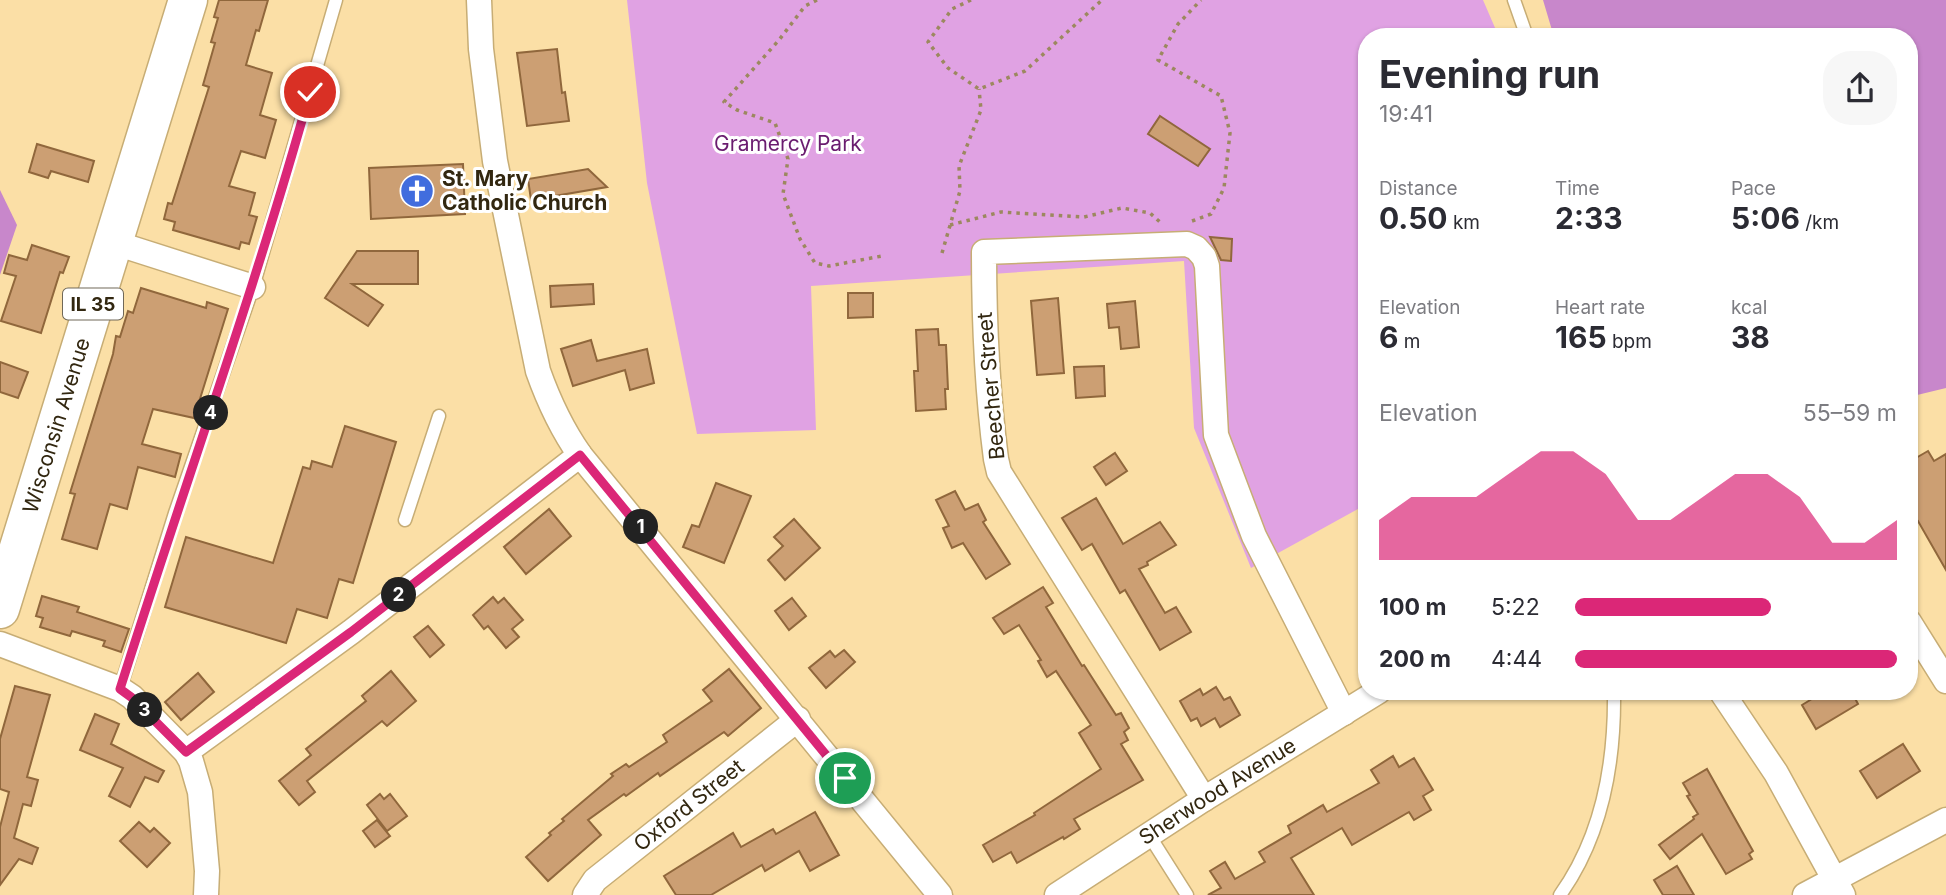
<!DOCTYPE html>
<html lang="en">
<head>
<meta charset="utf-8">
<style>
  body { margin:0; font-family:Inter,sans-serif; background:#f7f7f7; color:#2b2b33; height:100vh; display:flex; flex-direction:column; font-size:26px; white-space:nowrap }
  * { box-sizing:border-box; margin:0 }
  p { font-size:23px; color:#7c7c81 }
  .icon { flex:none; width:38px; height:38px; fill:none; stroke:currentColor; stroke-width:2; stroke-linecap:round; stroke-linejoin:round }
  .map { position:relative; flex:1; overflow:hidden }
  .drawer { position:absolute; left:1358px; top:28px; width:560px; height:672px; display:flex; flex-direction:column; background:#fff; border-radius:28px; box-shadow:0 2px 5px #0004 }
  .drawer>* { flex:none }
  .pin { position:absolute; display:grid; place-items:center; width:60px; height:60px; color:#fff; margin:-30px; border:4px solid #fff; border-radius:50%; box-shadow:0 2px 7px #0007 }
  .km { position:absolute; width:35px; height:35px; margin:-18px; border-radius:50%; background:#222; color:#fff; font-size:19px; line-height:35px; text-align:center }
  .round { display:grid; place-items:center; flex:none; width:74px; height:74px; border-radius:28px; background:#f7f7f7 }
  .overview { display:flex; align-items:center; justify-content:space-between; height:119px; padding:0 21px }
  h1 { font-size:38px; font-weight:700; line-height:52px }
  .stats { display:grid; grid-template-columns:repeat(3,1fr); gap:10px; height:119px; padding:7px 21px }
  .stats div { display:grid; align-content:center }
  .stats b { font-size:30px; font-weight:700 }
  .stats small { font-size:19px; font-weight:400 }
  .stats p { font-size:19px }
  .chart { height:196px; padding:14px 21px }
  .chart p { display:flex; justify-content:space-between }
  .chart svg { width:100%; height:126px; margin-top:7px; fill:#db2777; opacity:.7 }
  ul { padding:0 21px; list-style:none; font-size:23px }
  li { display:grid; grid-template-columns:112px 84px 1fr; align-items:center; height:52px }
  li i { height:18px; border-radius:9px; background:#db2777 }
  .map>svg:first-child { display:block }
  .green { fill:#e0a2e3 }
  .forest { fill:#c887cb }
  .building { fill:#cc9f73; stroke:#90673c; stroke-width:2 }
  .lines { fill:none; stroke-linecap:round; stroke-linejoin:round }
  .lane-casing { stroke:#c7ad75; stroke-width:15 }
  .street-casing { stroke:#c7ad75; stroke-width:27 }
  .primary-casing { stroke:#c7ad75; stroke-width:41 }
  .path { stroke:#9c885f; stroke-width:3.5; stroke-dasharray:3.5 5; stroke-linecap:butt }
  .lane { stroke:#fff; stroke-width:12 }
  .street { stroke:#fff; stroke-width:24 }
  .primary { stroke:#fff; stroke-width:38 }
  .route-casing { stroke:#fff; stroke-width:14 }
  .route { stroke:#db2777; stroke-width:9 }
  .labels { text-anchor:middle; stroke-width:6; stroke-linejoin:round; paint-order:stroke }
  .shield { fill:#fff; stroke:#706858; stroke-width:2 }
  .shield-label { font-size:19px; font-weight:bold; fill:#322710 }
  .park-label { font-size:21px; fill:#6a1c6f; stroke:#fff }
  .poi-label { font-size:21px; font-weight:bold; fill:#322710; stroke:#fff; text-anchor:start }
  .street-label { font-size:21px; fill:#322710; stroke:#fff }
</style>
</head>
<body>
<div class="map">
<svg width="1946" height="895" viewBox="0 0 1946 895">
  <rect width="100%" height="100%" fill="#fbdfa6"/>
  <!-- green -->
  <polygon class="green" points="627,0 1483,0 1499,37 1367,37 1367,504 1251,568 1194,428 1184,261 811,286 816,430 697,434 647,183"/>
  <!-- forest -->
  <g class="forest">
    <polygon points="1543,0 1946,0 1946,388 1913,396 1909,395 1909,37 1554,37"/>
    <polygon points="0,190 17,225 0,275"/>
  </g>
  <!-- building -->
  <g class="building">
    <polygon points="219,0 268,0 259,31 256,30 246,65 272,73 260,115 276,120 265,158 241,151 229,186 255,193 249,215 257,217 249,244 241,242 239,249 173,230 175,222 164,219 168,203 172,204 209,87 203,85 215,43 211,42 218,18 214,17"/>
    <polygon points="557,49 562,93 565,92 569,121 527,126 517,53"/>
    <polygon points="1160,116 1210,149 1198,166 1148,134"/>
    <polygon points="37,144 94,161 88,182 51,171 48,178 29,172"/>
    <polygon points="463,164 465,214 371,219 369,168"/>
    <polygon points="588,169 607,187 531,200 528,179"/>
    <polygon points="1210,237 1232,239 1231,261 1221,260"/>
    <polygon points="32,245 69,257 63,273 60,272 41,333 1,321 16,276 4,273 9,255 27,260"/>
    <polygon points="357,251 418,251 418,284 352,284 383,305 368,326 325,298"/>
    <polygon points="593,284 594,304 551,307 550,286"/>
    <polygon points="141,288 206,308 207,302 228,309 194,418 153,409 142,444 181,454 175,477 138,467 127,509 110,504 97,549 62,539 75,494 70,493 113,354 116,336 120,337 128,311 133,313"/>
    <polygon points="848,293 873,293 873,317 848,318"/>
    <polygon points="1058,298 1064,373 1037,375 1031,301"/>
    <polygon points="1135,301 1139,347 1121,349 1119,327 1109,328 1107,304"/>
    <polygon points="938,329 939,345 946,345 948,389 945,389 946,409 916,411 914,371 918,371 916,330"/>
    <polygon points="591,340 597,361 647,349 654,383 630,390 625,370 573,386 561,349"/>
    <polygon points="0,362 28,372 18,398 0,392"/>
    <polygon points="1104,366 1105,396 1076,398 1074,367"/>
    <polygon points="345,426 396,442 353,583 339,579 327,618 297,609 286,643 165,607 186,537 273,563 303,467 310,469 312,461 332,467"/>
    <polygon points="1928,451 1934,461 1946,454 1946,570 1918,521 1909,526 1909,462"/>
    <polygon points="1115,453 1127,471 1106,485 1094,467"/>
    <polygon points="716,483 751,496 724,563 683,547 692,525 699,527"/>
    <polygon points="955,491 965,510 978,504 986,520 983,522 1010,564 986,579 963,543 952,548 943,528 949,526 936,500"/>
    <polygon points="1096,498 1123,544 1160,522 1176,545 1147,562 1148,565 1139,569 1165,613 1176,607 1191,632 1160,650 1125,590 1120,593 1092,544 1082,550 1062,518"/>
    <polygon points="549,509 571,536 526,574 504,547"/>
    <polygon points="794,519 820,548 785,580 768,560 783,546 774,537"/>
    <polygon points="1043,587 1053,603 1046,607 1082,666 1084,665 1116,715 1121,713 1129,728 1124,732 1128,740 1121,744 1143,780 1074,819 1080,829 1064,839 1063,837 1017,863 1011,852 993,862 983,845 1035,815 1034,813 1101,769 1079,733 1091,725 1056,671 1047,677 1038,661 1041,660 1019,625 1004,634 993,618"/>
    <polygon points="42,596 79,607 77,612 129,629 121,652 103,646 105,641 72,631 70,636 40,627 43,618 36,616"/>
    <polygon points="493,597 498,603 504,598 523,620 512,629 519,637 506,648 488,626 484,629 473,615"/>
    <polygon points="792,598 806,616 789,630 775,611"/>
    <polygon points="428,626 444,645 430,657 414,637"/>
    <polygon points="844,650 855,662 826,688 809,668 830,651 835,657"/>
    <polygon points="729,669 761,708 728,736 724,732 660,776 658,773 626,796 624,794 588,820 601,835 548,881 526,857 551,835 549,833 564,821 562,819 613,776 611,774 626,764 629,767 667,742 663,735 712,701 703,690"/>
    <polygon points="391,671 416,701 387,726 382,721 307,781 315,792 299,805 279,781 311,755 306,749 366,701 362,696"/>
    <polygon points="198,673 214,692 181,720 165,702"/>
    <polygon points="15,686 50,695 27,777 38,780 31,806 23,804 14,838 38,848 32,864 19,859 0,885 0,827 9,792 0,789 0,739"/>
    <polygon points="1216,687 1224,700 1230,697 1240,715 1220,727 1215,718 1201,726 1197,718 1191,721 1180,701 1200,689 1203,695"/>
    <polygon points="1825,691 1851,691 1858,704 1816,729 1802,705"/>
    <polygon points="95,714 119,724 111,744 164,771 158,782 145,777 130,807 109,796 123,768 80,750"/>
    <polygon points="1903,744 1920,771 1877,798 1860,771"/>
    <polygon points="1393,756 1399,767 1414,758 1433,790 1423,796 1431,810 1414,820 1409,812 1352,845 1342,828 1291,858 1314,895 1208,895 1221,888 1210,871 1225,862 1235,879 1265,862 1259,852 1291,833 1288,826 1323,805 1327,812 1379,783 1371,770"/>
    <polygon points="1707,769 1753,851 1749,854 1752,859 1726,874 1702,834 1670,859 1659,845 1694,819 1693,817 1698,814 1687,796 1690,795 1683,783"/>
    <polygon points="380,794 384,799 390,794 407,816 387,831 367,805"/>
    <polygon points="815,812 839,855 810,871 799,851 765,871 762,865 711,895 676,895 664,876 733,833 741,847 773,829 776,834"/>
    <polygon points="377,820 390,836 375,847 363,831"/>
    <polygon points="139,822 150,832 154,828 170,843 147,867 120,841"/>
    <polygon points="1677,866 1694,895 1663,895 1654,880"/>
  </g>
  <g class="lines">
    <!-- lane casing -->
    <g class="lane-casing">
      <g id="lane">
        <polyline points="1514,0 1527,37"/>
        <polyline points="405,520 439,416"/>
        <polyline points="120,689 175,513 253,287 336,0"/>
        <polyline points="1149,835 1187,895"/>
        <path d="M 1560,895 C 1603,835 1615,763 1614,691"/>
      </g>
    </g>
    <!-- street casing -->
    <g class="street-casing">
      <g id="street">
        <path d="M 479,0 L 481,49 L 495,161 L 538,371 C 549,402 561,428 580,455 L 940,895"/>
        <polyline points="112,242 253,287"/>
        <polyline points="1909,622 1946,681"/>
        <polyline points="0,644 120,689 132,697 186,752 191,761 200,792 207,871 206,895"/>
        <polyline points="1721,691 1776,773 1843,895"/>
        <polyline points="186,752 351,632 580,455"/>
        <path d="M 1204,799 L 999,472 L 996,459 C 987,390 984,322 984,252 L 1187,244 L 1196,248 L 1204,257 L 1207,266 L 1216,435 L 1254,536 L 1344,713"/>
        <path id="s1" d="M 585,895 L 595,880 L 798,719"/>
        <path id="s2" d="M 1057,895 L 1204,799 L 1379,691"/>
        <polyline points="1805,895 1946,820"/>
      </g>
    </g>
    <!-- primary casing -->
    <g class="primary-casing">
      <g id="primary">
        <path id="s3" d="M 0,609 L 188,0"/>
      </g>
    </g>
    <!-- path -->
    <g class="path">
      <polyline points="817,0 805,6 779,40 724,102 737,110 775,123 788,159 783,194 800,239 815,263 829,266 882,256"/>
      <polyline points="971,0 952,9 928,42 948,68 979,89 1025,71 1102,0"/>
      <polyline points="1192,221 1211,214 1224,188 1230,133 1221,96 1158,60 1178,24 1201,0"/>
      <polyline points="950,225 1001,212 1084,217 1122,208 1150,213 1161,223"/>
      <polyline points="942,253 960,191 959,166 981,110 979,89"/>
    </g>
    <!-- lane -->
    <use href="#lane" class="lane"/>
    <!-- street -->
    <use href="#street" class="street"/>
    <!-- primary -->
    <use href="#primary" class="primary"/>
  </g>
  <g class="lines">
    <!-- route casing -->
    <g class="route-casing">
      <path id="route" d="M 310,92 C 254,293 183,489 120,689 L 131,697 L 186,752 L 351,632 L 580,455 L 845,778"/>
    </g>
    <!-- route -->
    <use href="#route" class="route"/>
  </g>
  <!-- icons -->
  <defs>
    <g id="church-disc" transform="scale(1.75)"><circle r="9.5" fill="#416dde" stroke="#fff"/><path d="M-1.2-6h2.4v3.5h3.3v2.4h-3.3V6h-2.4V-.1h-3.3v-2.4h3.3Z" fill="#fff"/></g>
  </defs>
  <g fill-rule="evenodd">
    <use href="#church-disc" x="417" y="191"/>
  </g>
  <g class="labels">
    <!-- shield labels -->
    <rect class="shield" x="63" y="288.5" width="60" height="31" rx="5"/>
    <g class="shield-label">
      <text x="93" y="311">IL 35</text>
    </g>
    <!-- park labels -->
    <g class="park-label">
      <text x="788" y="151">Gramercy Park</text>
    </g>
    <!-- poi labels -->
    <g class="poi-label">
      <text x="442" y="186">St. Mary<tspan x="442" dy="24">Catholic Church</tspan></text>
    </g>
    <!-- street labels -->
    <g class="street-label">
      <text transform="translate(991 386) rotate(-95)" y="7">Beecher Street</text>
      <text dy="7" stroke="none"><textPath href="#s3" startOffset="192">Wisconsin Avenue</textPath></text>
      <text dy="7" stroke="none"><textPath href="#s2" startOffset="191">Sherwood Avenue</textPath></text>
      <text dy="7" stroke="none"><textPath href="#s1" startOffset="138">Oxford Street</textPath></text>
    </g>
  </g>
</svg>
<div class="pin" style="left:845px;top:778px;background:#1e9e55"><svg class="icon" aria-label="arrive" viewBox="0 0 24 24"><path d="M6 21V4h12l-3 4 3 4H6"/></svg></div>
<div class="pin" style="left:310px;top:92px;background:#d93025"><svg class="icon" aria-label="check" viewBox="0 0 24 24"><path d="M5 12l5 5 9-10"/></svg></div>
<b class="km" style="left:641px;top:527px">1</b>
<b class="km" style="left:399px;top:595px">2</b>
<b class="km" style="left:145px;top:710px">3</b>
<b class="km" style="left:211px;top:413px">4</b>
<section class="drawer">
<div class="overview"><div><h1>Evening run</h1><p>19:41</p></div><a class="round"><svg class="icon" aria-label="share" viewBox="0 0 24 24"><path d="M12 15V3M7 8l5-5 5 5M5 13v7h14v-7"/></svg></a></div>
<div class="stats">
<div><p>Distance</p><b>0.50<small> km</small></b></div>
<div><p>Time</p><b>2:33</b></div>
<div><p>Pace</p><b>5:06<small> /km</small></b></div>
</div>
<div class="stats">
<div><p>Elevation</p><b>6<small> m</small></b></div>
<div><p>Heart rate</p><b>165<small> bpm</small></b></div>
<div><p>kcal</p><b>38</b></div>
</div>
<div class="chart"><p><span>Elevation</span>55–59 m</p>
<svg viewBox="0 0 160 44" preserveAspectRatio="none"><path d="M0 44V30L10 22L20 22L30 22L40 14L50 6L60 6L70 14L80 30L90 30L100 22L110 14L120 14L130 22L140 38L150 38L160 30V44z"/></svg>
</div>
<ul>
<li><b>100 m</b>5:22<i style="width:61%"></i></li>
<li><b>200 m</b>4:44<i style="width:100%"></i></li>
</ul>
</section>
</div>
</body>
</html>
